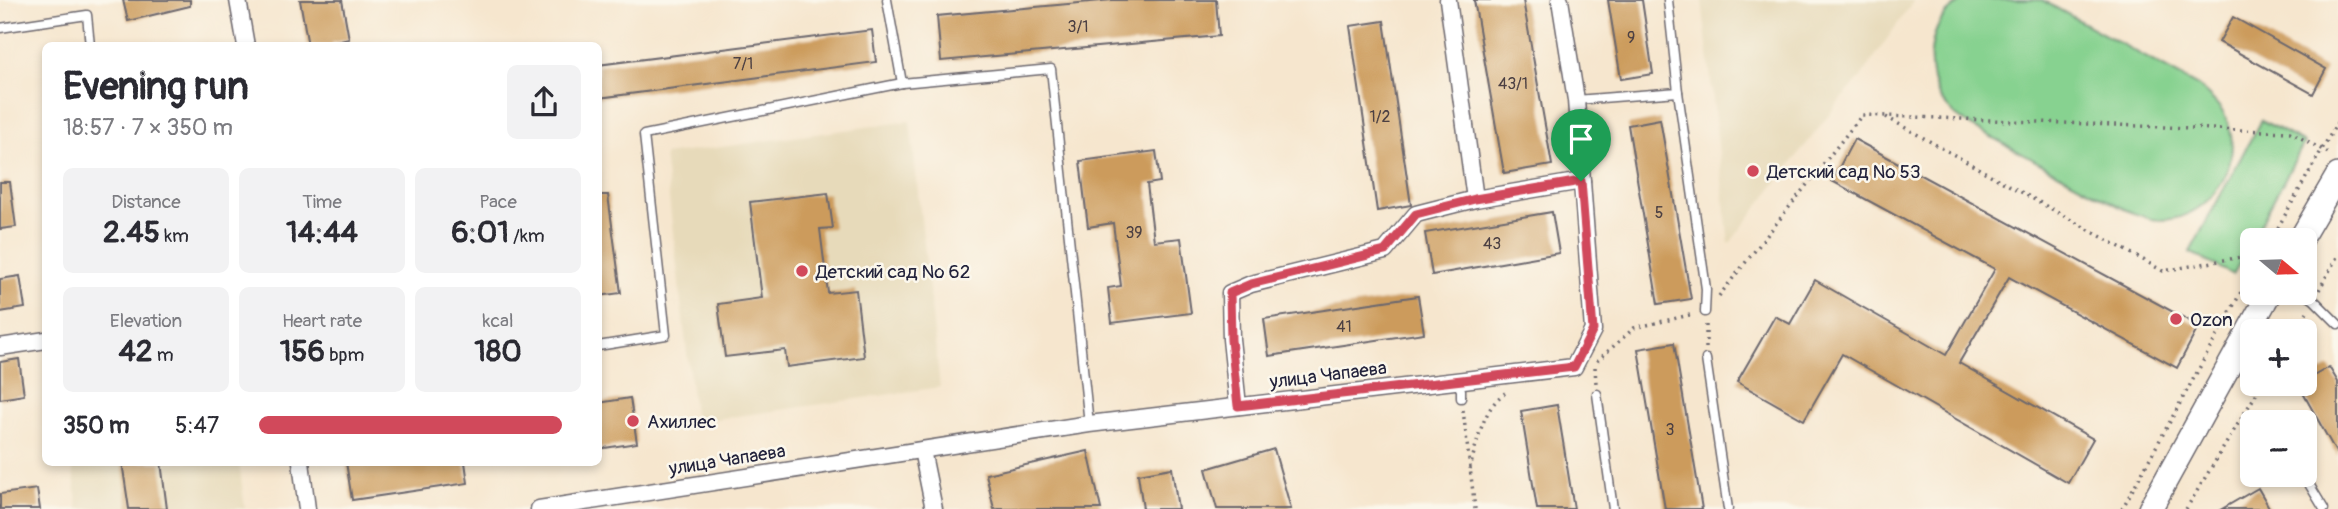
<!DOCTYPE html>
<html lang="en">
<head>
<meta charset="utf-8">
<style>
  body { margin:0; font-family:Pangolin,sans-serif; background:#f2f2f3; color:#2b2b33; height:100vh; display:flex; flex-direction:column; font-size:26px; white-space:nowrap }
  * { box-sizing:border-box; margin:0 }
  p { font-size:23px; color:#7c7c81 }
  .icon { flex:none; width:38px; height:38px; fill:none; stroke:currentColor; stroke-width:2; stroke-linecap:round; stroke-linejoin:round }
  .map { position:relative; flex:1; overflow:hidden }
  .sheet { position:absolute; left:42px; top:42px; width:560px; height:424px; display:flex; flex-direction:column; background:#fff; border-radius:10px; box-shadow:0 4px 10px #0003 }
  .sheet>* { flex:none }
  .needle { width:46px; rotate:109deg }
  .buttons { position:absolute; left:2240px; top:228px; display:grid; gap:14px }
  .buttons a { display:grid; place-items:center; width:77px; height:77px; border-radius:10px; background:#fff; box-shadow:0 4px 10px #0003; font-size:35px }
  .pin { position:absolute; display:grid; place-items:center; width:60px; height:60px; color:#fff; margin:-72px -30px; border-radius:50% 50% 50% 0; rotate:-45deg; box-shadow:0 0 7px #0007 }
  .pin .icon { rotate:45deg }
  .round { display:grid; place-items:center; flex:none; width:74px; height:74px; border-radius:10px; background:#f2f2f3 }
  .summary { display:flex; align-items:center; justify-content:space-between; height:119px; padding:0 21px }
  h1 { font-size:38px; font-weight:800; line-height:52px }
  .stats { display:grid; grid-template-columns:repeat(3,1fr); gap:10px; height:119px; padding:7px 21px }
  .stats div { display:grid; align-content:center; border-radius:10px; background:#f2f2f3; text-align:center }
  .stats b { font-size:30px; font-weight:800 }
  .stats small { font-size:19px; font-weight:400 }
  .stats p { font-size:19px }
  ul { padding:0 21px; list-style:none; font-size:23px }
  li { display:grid; grid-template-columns:112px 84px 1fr; align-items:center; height:52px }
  li i { height:18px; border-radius:9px; background:#d1495b }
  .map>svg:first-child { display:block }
  .built { fill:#e7daba }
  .green { fill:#87d290; stroke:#547a66; stroke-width:2 }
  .building { fill:#cc9b5b }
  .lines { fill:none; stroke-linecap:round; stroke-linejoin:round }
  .lane-casing { stroke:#6c676e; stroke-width:11 }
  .street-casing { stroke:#6c676e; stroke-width:19 }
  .secondary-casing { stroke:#6c676e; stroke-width:26 }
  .path { stroke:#6c676e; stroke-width:3.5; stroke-dasharray:2 5; stroke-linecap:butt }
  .lane { stroke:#fff; stroke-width:8 }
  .street { stroke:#fff; stroke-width:16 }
  .secondary { stroke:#fff; stroke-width:23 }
  .route-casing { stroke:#fff; stroke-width:14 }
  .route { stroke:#d1495b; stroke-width:9 }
  .poi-dot { fill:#d1495b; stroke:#fbf7ec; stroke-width:2.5 }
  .labels { text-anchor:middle; stroke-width:5; stroke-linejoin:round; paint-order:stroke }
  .number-label { font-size:16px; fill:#4c4043 }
  .poi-label { font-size:19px; fill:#22223b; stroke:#fbf7ec; text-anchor:start }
  .street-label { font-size:19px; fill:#22223b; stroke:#fbf7ec }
</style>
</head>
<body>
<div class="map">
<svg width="2338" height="509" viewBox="0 0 2338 509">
  <rect width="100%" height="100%" fill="#fbf7ec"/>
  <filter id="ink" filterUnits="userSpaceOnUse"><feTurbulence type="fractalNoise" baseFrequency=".0143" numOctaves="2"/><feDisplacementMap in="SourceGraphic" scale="14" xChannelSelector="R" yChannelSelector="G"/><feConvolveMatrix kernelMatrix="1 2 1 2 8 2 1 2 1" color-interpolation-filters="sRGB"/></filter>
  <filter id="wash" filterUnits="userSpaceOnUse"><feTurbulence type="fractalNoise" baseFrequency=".00686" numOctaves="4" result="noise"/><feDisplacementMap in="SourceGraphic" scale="28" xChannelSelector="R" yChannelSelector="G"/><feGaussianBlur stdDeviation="1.57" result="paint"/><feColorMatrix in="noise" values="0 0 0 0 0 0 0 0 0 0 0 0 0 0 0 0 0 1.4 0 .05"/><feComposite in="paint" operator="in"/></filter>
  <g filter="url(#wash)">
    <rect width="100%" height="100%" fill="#f6e6ce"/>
    <!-- built -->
    <g class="built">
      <polygon points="1702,0 1914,0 1858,81 1842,98 1729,244"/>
      <polygon points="910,121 940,387 695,422 664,155"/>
      <polygon points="72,462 239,462 245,509 78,509"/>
    </g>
    <!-- green -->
    <g class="green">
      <path d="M 1963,0 L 2042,0 L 2198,86 C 2210,97 2222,106 2228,123 C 2245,171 2203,227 2151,219 C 2143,217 2134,213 2126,210 L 1969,125 C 1962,119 1952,114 1947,107 C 1926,82 1925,40 1946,14 C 1951,9 1958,4 1963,0 Z"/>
      <polygon points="2261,120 2304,143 2233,275 2190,252"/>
    </g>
    <g id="blocks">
      <!-- building -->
      <g class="building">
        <polygon points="123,0 190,0 190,6 128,21"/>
        <polygon points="300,0 342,0 349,39 332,43 332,46 308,46"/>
        <polygon points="1112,0 1216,0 1219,36 941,61 937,16"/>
        <polygon points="1474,0 1523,0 1552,165 1504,173"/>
        <polygon points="1608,0 1642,0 1653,74 1621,79"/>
        <polygon points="2233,17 2326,69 2313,94 2219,42"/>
        <polygon points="1384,21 1411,205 1377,211 1350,26"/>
        <polygon points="872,30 876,62 598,98 598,65"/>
        <polygon points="1660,119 1691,299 1658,304 1628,125"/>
        <polygon points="1854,139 2199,326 2177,368 2009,277 1959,363 2093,439 2068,483 1842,354 1804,420 1737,382 1775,316 1790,324 1815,280 1946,355 1995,269 1832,181"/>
        <polygon points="1156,151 1160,182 1147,184 1154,241 1181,238 1191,313 1112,323 1108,288 1121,286 1113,223 1088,227 1080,161"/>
        <polygon points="0,182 10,182 16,227 0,229"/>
        <polygon points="828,193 833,228 820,229 828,293 856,290 864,357 787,367 785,350 725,357 718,304 762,298 750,202"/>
        <polygon points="598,195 608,195 621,293 598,296"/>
        <polygon points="1552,212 1559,253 1432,275 1425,233"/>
        <polygon points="20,276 25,308 0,312 0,279"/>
        <polygon points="1418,296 1424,333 1269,356 1264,319"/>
        <polygon points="1674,343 1702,509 1665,509 1638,349"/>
        <polygon points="19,359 24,395 0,399 0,362"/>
        <polygon points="2329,367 2338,382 2338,456 2298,384 2305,383 2305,381"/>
        <polygon points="630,398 637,443 598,449 598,403"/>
        <polygon points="1557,405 1574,509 1537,509 1521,411"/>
        <polygon points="1274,449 1291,509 1217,509 1206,469"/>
        <polygon points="1088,451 1101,509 994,509 986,474"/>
        <polygon points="122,462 161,462 167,509 129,509"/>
        <polygon points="346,462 465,462 468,483 352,500"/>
        <polygon points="1172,468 1178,509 1143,509 1138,474"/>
        <polygon points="2258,488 2270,509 2222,509"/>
        <polygon points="37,489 40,509 0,509 0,494"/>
      </g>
    </g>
  </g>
  <g filter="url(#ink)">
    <use href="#blocks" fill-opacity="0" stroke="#6c676e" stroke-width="2"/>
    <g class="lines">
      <!-- lane casing -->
      <g class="lane-casing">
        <g id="lane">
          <polyline points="887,0 902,83"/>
          <polyline points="0,28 87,15 90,46"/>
          <polyline points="1678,92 1706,289 1705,312"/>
          <polyline points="1576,100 1678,92 1668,0"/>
          <polyline points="2302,292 2314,300 2338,324"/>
          <polyline points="598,346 666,335 644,135 902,83 1051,69 1089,424"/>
          <polyline points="1706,359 1728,509"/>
          <polyline points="1456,380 1461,390 1461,398"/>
          <polyline points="1597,394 1613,509"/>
          <polyline points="2303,474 2324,509"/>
        </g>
      </g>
      <!-- street casing -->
      <g class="street-casing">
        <g id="street">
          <polyline points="238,0 246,46"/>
          <polyline points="1448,0 1475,199 1582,181"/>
          <polyline points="0,347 46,340"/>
          <polyline points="1238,406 1231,339 1230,293 1251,284 1385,251 1416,214 1475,199"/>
          <polyline points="922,450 934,509"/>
          <polyline points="301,462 307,509"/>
          <polyline points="539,509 1089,424 1574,367 1593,330 1576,100 1560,0"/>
        </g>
      </g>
      <!-- secondary casing -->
      <g class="secondary-casing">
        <g id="secondary">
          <polyline points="2300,240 2338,175"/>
          <polyline points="2150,509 2270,292"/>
        </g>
      </g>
      <!-- path -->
      <g class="path">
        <polyline points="1886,117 2163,271 2252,255"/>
        <polyline points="2271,240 2338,121"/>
        <polyline points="2319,290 2338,255"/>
        <polyline points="1719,296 1862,115 2290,132 2332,155"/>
        <polyline points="1706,325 1706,348"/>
        <polyline points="2295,331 2307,312"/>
        <polyline points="1597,361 1634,328 1694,314"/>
        <polyline points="1595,367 1596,384"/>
        <polyline points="1463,410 1475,509"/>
        <path d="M 1470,469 C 1476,445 1483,407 1505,393"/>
        <polyline points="2122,509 2252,272"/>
        <polyline points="2186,509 2263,383"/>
      </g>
      <!-- lane -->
      <use href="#lane" class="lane"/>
      <!-- street -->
      <use href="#street" class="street"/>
      <!-- secondary -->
      <use href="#secondary" class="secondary"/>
    </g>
  </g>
  <g class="lines" filter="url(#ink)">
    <!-- route casing -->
    <g class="route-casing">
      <polygon id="route" points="1581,181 1593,330 1574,367 1238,406 1231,340 1230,293 1251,284 1385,251 1416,214 1475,199"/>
    </g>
    <!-- route -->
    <use href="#route" class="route"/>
  </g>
  <!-- markers -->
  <g class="poi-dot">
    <circle cx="1753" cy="171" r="7"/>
    <circle cx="802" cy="271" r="7"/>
    <circle cx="2176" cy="319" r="7"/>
    <circle cx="633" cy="421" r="7"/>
  </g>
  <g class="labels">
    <!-- number labels -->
    <g class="number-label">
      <text x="1078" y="32">3/1</text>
      <text x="1631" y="43">9</text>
      <text x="743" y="69">7/1</text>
      <text x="1513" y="89">43/1</text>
      <text x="1380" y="122">1/2</text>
      <text x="1659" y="218">5</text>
      <text x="1134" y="238">39</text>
      <text x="1492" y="249">43</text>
      <text x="1344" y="332">41</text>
      <text x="1670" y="435">3</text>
    </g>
    <!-- poi labels -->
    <g class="poi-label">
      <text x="1767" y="178">Детский сад № 53</text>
      <text x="816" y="278">Детский сад № 62</text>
      <text x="2190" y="326">Ozon</text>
      <text x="647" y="428">Ахиллес</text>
    </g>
    <!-- street labels -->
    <g class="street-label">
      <text transform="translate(1328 374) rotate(-7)" y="7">улица Чапаева</text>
      <text transform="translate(727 459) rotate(-9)" y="7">улица Чапаева</text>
    </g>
  </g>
</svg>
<div class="buttons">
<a><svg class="needle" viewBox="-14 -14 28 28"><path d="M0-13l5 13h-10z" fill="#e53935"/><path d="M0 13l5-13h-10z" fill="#7c7c81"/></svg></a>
<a>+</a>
<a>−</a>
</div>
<div class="pin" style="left:1581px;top:181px;background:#1e9e55"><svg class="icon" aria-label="arrive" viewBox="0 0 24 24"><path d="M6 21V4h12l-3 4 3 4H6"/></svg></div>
<section class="sheet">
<div class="summary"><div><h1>Evening run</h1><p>18:57 · 7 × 350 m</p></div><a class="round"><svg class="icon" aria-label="share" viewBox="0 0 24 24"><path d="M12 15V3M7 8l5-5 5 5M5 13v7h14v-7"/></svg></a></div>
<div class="stats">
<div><p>Distance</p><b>2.45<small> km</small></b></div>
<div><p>Time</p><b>14:44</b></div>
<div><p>Pace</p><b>6:01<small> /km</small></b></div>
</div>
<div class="stats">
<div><p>Elevation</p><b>42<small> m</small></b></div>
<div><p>Heart rate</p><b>156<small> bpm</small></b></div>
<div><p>kcal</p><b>180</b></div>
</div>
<ul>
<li><b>350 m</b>5:47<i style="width:94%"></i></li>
</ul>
</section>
</div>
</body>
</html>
